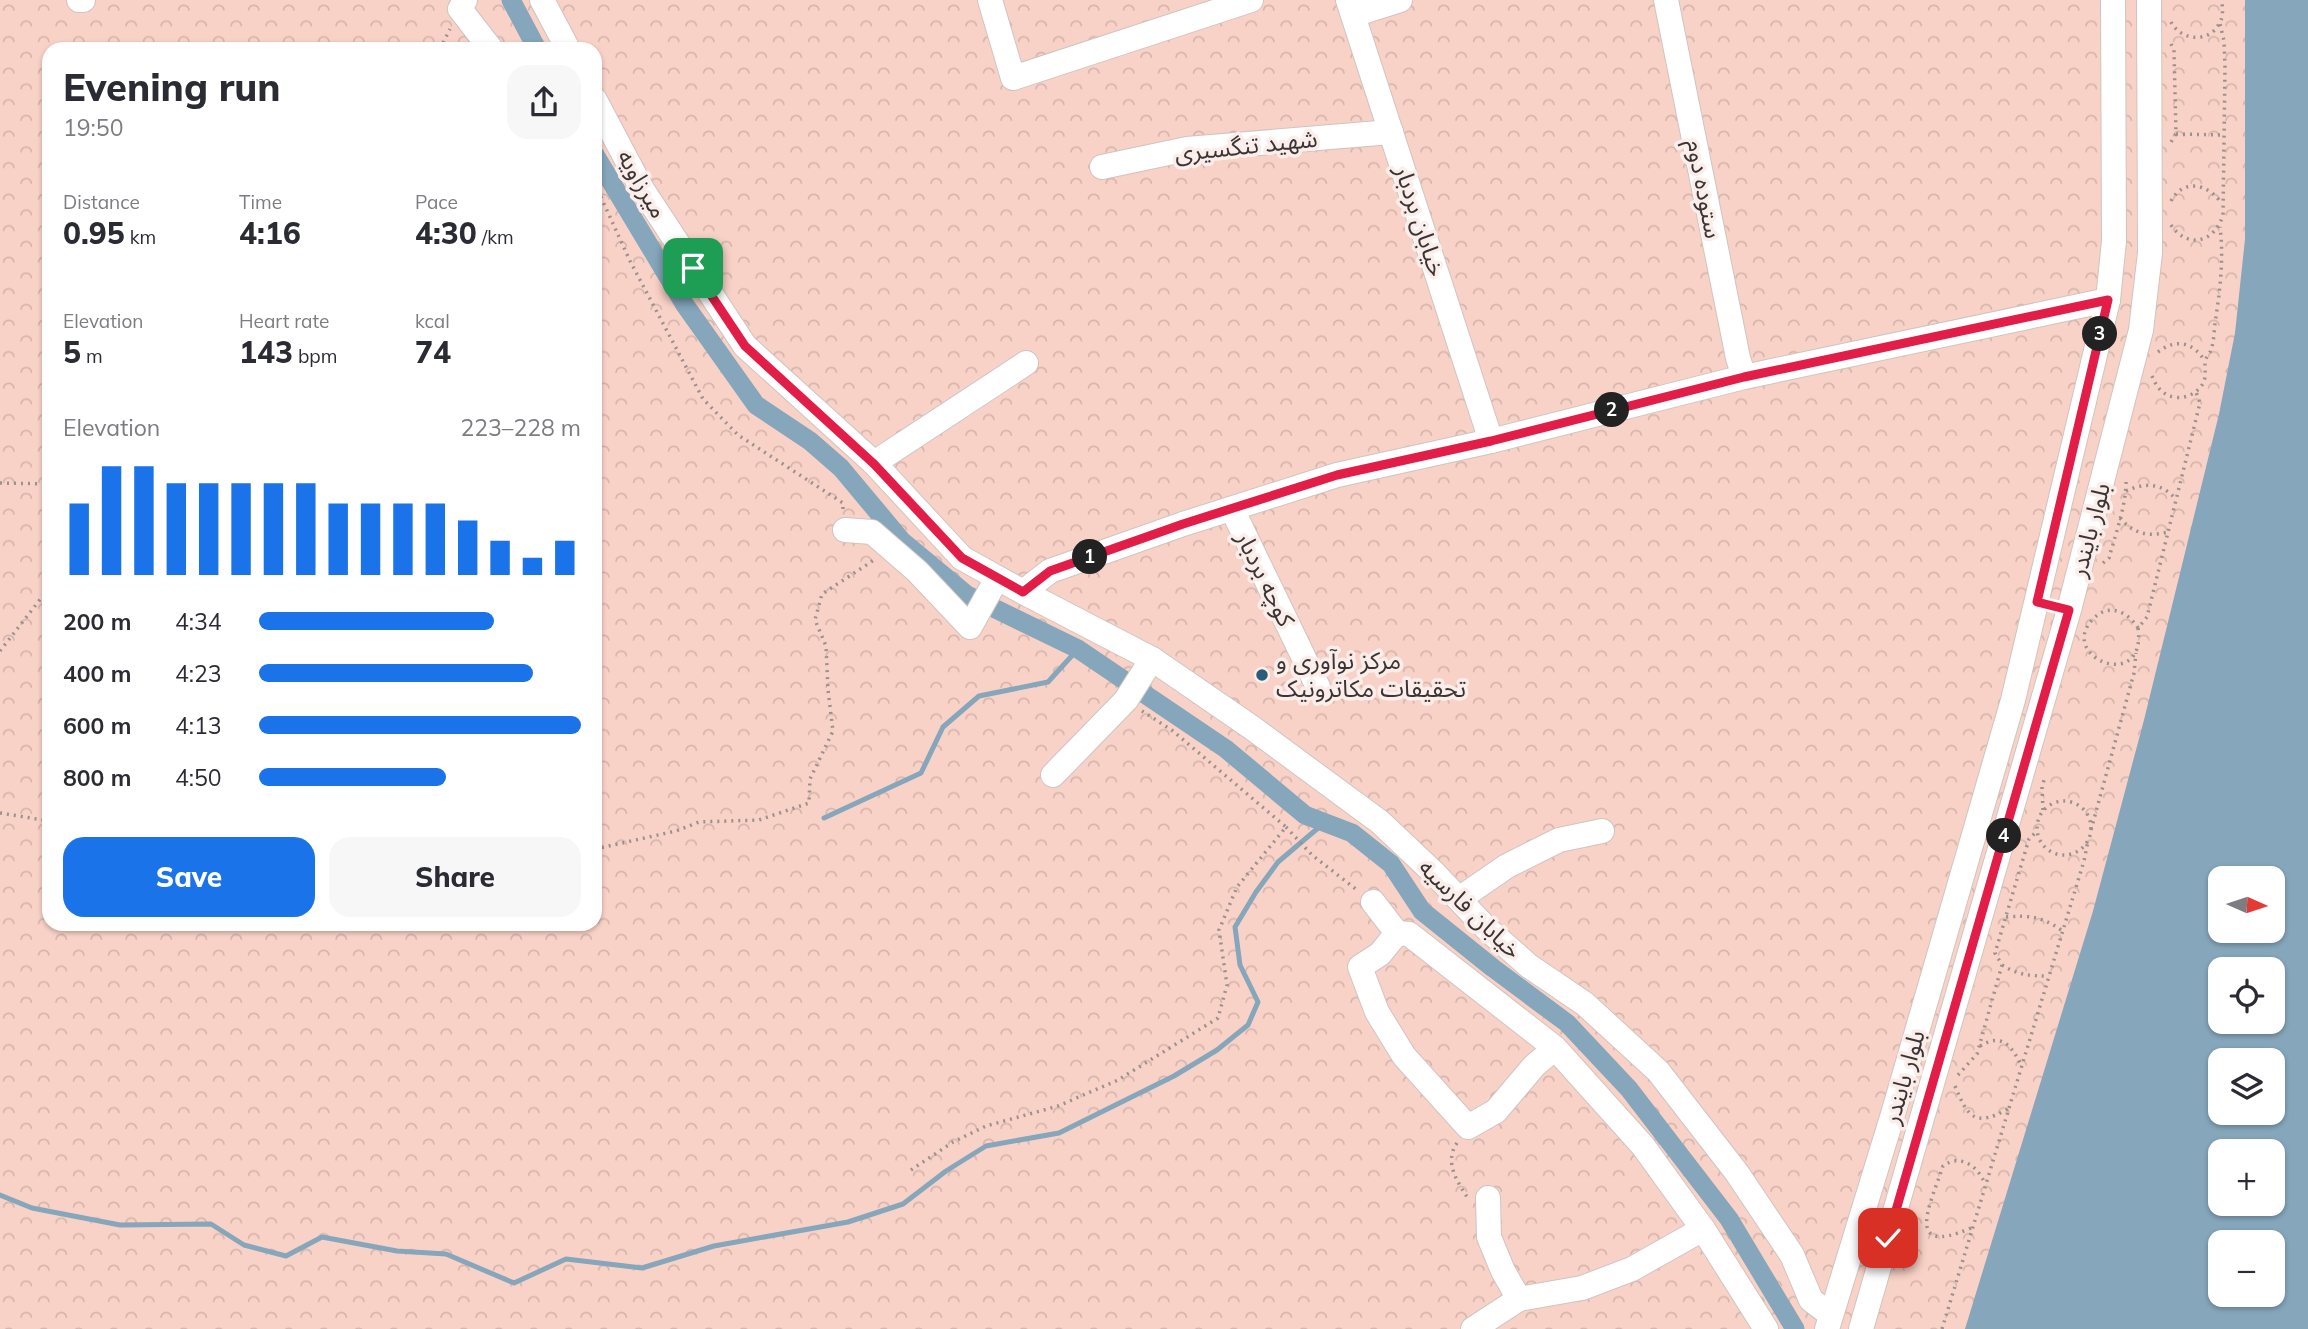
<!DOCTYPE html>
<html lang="en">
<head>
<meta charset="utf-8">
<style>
  body { margin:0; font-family:Mulish,"Noto Sans Arabic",sans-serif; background:#f7f7f7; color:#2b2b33; height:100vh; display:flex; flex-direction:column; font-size:26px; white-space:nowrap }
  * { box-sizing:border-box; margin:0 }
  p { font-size:23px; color:#7c7c81 }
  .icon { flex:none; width:38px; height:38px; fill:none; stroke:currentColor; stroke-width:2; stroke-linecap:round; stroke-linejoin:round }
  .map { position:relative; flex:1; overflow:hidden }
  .drawer { position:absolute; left:42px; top:42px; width:560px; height:889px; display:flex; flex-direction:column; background:#fff; border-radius:21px; box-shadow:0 2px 5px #0004 }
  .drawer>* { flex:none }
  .needle { width:46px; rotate:93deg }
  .controls { position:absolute; left:2208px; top:866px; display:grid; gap:14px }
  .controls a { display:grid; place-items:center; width:77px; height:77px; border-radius:14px; background:#fff; box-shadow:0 2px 5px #0004; font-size:35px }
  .pin { position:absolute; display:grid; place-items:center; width:60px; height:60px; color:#fff; margin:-30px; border-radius:14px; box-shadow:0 4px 10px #0006 }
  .km { position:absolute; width:35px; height:35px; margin:-18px; border-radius:50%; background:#222; color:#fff; font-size:19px; line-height:35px; text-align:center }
  .round { display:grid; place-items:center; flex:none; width:74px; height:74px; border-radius:21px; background:#f7f7f7 }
  .summary { display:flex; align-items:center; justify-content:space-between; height:119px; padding:0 21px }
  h1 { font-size:38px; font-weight:800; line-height:52px }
  .stats { display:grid; grid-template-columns:repeat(3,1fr); gap:10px; height:119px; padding:7px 21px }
  .stats div { display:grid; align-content:center }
  .stats b { font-size:30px; font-weight:800 }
  .stats small { font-size:19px; font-weight:400 }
  .stats p { font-size:19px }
  .chart { height:196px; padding:14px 21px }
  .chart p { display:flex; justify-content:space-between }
  .chart svg { width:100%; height:126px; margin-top:7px; stroke:#1a73e8; stroke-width:6 }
  .primary-button { display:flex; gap:14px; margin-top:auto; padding:14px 21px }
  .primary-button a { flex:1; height:80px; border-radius:21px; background:#1a73e8; color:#fff; font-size:28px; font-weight:800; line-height:80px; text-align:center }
  .primary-button a+a { background:#f7f7f7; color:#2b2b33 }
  ul { padding:0 21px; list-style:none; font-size:23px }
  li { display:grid; grid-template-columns:112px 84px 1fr; align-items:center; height:52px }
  li i { height:18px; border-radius:9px; background:#1a73e8 }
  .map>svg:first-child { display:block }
  .park { fill:url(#park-crowns); fill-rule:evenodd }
  .water { fill:#85a6bb; fill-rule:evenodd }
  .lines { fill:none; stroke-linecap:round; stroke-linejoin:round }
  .stream { stroke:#85a6bb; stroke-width:5 }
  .canal { stroke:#85a6bb; stroke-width:19 }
  .minor-casing { stroke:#d0c4c0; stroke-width:26 }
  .path { stroke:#9a918e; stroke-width:3.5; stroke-dasharray:2 5; stroke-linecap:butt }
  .minor { stroke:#fff; stroke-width:24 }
  .route-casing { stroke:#fff; stroke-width:14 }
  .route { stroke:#e11d48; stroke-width:9 }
  .poi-dot { fill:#285c78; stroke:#fbeeea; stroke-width:2.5 }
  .labels { text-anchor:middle; stroke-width:7; stroke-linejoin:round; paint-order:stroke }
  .street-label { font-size:24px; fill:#3a3534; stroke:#fbeeea }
  .poi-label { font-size:24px; fill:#3a3534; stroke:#fbeeea; text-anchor:start }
</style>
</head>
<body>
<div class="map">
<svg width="2308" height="1329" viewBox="0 0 2308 1329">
  <defs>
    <pattern id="park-crowns" width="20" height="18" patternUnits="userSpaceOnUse" patternTransform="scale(1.75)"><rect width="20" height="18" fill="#f9d2c7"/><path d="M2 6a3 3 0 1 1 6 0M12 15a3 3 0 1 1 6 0" fill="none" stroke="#d6b5ac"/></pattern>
  </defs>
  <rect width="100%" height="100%" fill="#fbeeea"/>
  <!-- park -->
  <path class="park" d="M 0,0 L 2308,0 L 2308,1329 L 0,1329 ZM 49,49 L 595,49 L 595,924 L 49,924 ZM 2221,878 L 2273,878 L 2273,931 L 2221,931 ZM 2221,970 L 2273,970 L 2273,1022 L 2221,1022 ZM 2221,1060 L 2273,1060 L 2273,1113 L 2221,1113 ZM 2221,1152 L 2273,1152 L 2273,1204 L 2221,1204 ZM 2221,1242 L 2273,1242 L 2273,1295 L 2221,1295 Z"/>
  <!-- water -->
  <path class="water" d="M 2245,0 L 2308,0 L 2308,1329 L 1965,1329 L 2093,911 L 2144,720 L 2219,414 L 2235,333 L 2245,239 ZM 2221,878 L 2273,878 L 2273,931 L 2221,931 ZM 2221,970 L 2273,970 L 2273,1022 L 2221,1022 ZM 2221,1060 L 2273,1060 L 2273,1113 L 2221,1113 ZM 2221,1152 L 2273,1152 L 2273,1204 L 2221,1204 ZM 2221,1242 L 2273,1242 L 2273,1295 L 2221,1295 Z"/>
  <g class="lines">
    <!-- stream -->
    <g class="stream">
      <polyline points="824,818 921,773 943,727 979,696 1048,682 1078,649"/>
      <polyline points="0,1195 32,1208 120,1225 211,1224 244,1245 286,1256 322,1237 397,1251 446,1254 514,1283 566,1259 642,1268 714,1246 848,1222 903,1204 946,1171 986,1146 1059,1133 1174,1076 1217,1050 1248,1025 1258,1002 1240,965 1235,927 1256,892 1278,862 1324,823"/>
    </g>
    <!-- canal -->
    <g class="canal">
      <polyline points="511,0 537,49"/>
      <polyline points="595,155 685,305 756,405 810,441 841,468 902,541 967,595 1078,649 1226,749 1305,815 1352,833 1391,864 1422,911 1493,968 1567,1023 1629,1089 1729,1219 1795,1329"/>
    </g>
    <!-- minor casing -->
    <g class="minor-casing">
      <g id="minor">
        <polyline points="79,0 83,0"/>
        <polyline points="465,0 460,9 491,49"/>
        <polyline points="542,0 568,49"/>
        <polyline points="990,0 1013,78 1251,0"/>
        <polyline points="1348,0 1491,441"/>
        <polyline points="1666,0 1738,358 1744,377"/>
        <polyline points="1353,15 1400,0"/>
        <polyline points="595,100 642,189 745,346 874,463 962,558 1023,592 1050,571 1183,524 1337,475 1491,441 1744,377 2108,300"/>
        <polyline points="1102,167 1187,149 1391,132"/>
        <polyline points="874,463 1026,363"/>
        <polyline points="1232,509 1318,687"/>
        <polyline points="845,530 872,532 917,571 970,627 997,578"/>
        <polyline points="1023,592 1152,659 1251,727 1380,822 1435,874 1486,928 1529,966 1585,1004 1658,1071 1737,1173 1792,1255 1811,1300 1831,1315"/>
        <polyline points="1053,775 1126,700 1152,659"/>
        <polyline points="1459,899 1507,866 1559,840 1602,831"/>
        <polyline points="1373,902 1397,933"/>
        <polyline points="1555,1048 1534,1066 1496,1111 1468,1127 1404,1056 1377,1012 1360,967 1380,954 1397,933 1409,934 1555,1048 1643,1146 1703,1229"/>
        <polyline points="1488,1198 1489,1237 1503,1271 1519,1299"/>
        <polyline points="1473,1329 1519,1299 1582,1288 1632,1269 1703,1229 1766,1329"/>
        <polyline points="1827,1329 1893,1114 2013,700 2108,300 2114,241 2113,0"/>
        <polyline points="1861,1329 2069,610 2141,330 2150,253 2149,0"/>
      </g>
    </g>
    <!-- path -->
    <g class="path">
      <path d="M 2171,22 C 2181,41 2210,44 2220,22 C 2224,15 2222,8 2222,0"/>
      <polyline points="2171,44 2174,50 2176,134 2171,142"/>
      <polyline points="440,49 450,29"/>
      <polyline points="2176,134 2224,135"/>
      <polyline points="595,184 630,261 703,399 738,435 843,503 843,511"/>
      <path d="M 2171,201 C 2183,178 2209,184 2221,203"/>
      <path d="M 2171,225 C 2188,250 2215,242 2223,215 L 2225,67 L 2224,41 L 2220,24"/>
      <path d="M 2158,352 C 2176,338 2193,342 2205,361"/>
      <path d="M 2152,376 C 2156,386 2162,395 2174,397 C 2185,399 2196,394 2202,385 C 2208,376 2203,368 2206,359 C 2207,356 2210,353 2211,350 C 2214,342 2214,332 2215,323 C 2220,291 2224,259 2220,227"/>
      <polyline points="0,483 49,484"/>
      <path d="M 2126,491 C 2146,482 2161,483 2176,499"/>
      <path d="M 2120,518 C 2134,534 2148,537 2168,532"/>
      <path d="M 2103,563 L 2109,558 C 2116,532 2127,504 2126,477"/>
      <path d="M 2138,628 C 2128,612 2109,602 2093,619 C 2056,657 2147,694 2138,628 L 2147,617 L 2200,403 L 2196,392"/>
      <polyline points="0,651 49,588"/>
      <circle cx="2064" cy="828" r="27"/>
      <polyline points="2043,810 2042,787 2045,777"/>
      <polyline points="0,813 49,821"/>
      <polyline points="1286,827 1312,855 1357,890"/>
      <polyline points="2091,830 2134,673 2136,653"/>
      <polyline points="595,849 676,831 699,822 759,820 809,803 810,779 833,731 828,690 826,646 815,620 822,594 874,560"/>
      <path d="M 2006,917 C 2029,915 2043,917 2061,930"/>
      <path d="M 2002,965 C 2018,975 2030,976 2049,976"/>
      <path d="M 1980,1046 C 2002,1033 2011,1045 2021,1065"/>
      <polyline points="1958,1075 1977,1054 2002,965 1995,953 2029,839 2036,832"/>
      <path d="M 1955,1086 C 1968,1118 1975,1127 2008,1109"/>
      <path d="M 1457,1143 C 1444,1162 1457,1181 1467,1197"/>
      <polyline points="911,1170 953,1142 986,1126 1058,1106 1118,1080 1218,1018 1227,985 1219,930 1237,887 1286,827 1173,731 1142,711"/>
      <path d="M 1971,1228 C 1902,1258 1931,1203 1943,1166 C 1960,1153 1978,1166 1985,1184"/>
      <polyline points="1942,1329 2084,861 2088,841"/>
    </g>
    <!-- minor -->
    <use href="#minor" class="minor"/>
  </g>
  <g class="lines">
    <!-- route casing -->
    <g class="route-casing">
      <polyline id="route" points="693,268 745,346 874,464 962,558 1023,592 1050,571 1183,524 1337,475 1491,441 1744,377 2108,300 2037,602 2069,610 1888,1238"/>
    </g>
    <!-- route -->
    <use href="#route" class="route"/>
  </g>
  <!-- markers -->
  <circle class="poi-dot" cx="1262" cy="675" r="7"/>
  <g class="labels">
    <!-- street labels -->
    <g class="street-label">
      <text transform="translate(1246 146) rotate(-6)" y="8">شهید تنگسیری</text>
      <text transform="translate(642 184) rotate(60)" y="8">میرزاویه</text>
      <text transform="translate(1704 189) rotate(79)" y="8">ستوده دوم</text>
      <text transform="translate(1420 221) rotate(72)" y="8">خیابان بردبار</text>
      <text transform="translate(2090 530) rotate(-75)" y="8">بلوار بایندر</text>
      <text transform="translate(1265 579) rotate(64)" y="8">کوچه بردبار</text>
      <text transform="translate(1470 909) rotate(44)" y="8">خیابان فارسیه</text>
      <text transform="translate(1904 1077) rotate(-74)" y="8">بلوار بایندر</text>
    </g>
    <!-- poi labels -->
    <g class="poi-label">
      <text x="1276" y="669">مرکز نوآوری و<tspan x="1276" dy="28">تحقیقات مکاترونیک</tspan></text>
    </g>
  </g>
</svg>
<div class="controls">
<a><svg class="needle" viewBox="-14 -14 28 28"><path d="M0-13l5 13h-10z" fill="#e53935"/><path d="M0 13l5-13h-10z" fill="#7c7c81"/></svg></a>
<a><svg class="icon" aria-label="locate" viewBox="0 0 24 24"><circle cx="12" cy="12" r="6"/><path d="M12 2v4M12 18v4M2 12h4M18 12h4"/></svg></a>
<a><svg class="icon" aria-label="layers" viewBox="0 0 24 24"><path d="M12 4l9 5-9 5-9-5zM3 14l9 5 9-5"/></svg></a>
<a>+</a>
<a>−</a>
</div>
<div class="pin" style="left:693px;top:268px;background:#1e9e55"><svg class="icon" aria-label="arrive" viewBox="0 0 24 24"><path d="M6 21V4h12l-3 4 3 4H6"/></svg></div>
<div class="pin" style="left:1888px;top:1238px;background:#d93025"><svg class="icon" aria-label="check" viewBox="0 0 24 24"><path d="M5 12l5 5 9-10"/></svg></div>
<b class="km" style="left:1090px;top:557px">1</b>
<b class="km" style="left:1612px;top:410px">2</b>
<b class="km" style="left:2100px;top:334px">3</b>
<b class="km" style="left:2004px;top:836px">4</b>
<section class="drawer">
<div class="summary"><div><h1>Evening run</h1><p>19:50</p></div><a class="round"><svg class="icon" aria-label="share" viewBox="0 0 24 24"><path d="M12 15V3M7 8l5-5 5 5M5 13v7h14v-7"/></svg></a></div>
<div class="stats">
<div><p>Distance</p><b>0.95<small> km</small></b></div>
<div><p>Time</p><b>4:16</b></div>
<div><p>Pace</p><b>4:30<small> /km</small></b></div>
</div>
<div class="stats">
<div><p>Elevation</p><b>5<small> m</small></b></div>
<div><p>Heart rate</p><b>143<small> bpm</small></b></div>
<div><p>kcal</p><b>74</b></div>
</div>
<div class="chart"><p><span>Elevation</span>223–228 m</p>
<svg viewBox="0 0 160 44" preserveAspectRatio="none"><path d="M5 44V19M15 44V6M25 44V6M35 44V12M45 44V12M55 44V12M65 44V12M75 44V12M85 44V19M95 44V19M105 44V19M115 44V19M125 44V25M135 44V32M145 44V38M155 44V32"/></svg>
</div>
<ul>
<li><b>200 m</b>4:34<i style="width:73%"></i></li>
<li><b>400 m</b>4:23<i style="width:85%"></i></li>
<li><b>600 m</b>4:13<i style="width:100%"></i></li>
<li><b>800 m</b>4:50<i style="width:58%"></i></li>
</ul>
<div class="primary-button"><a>Save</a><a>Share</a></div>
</section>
</div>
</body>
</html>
